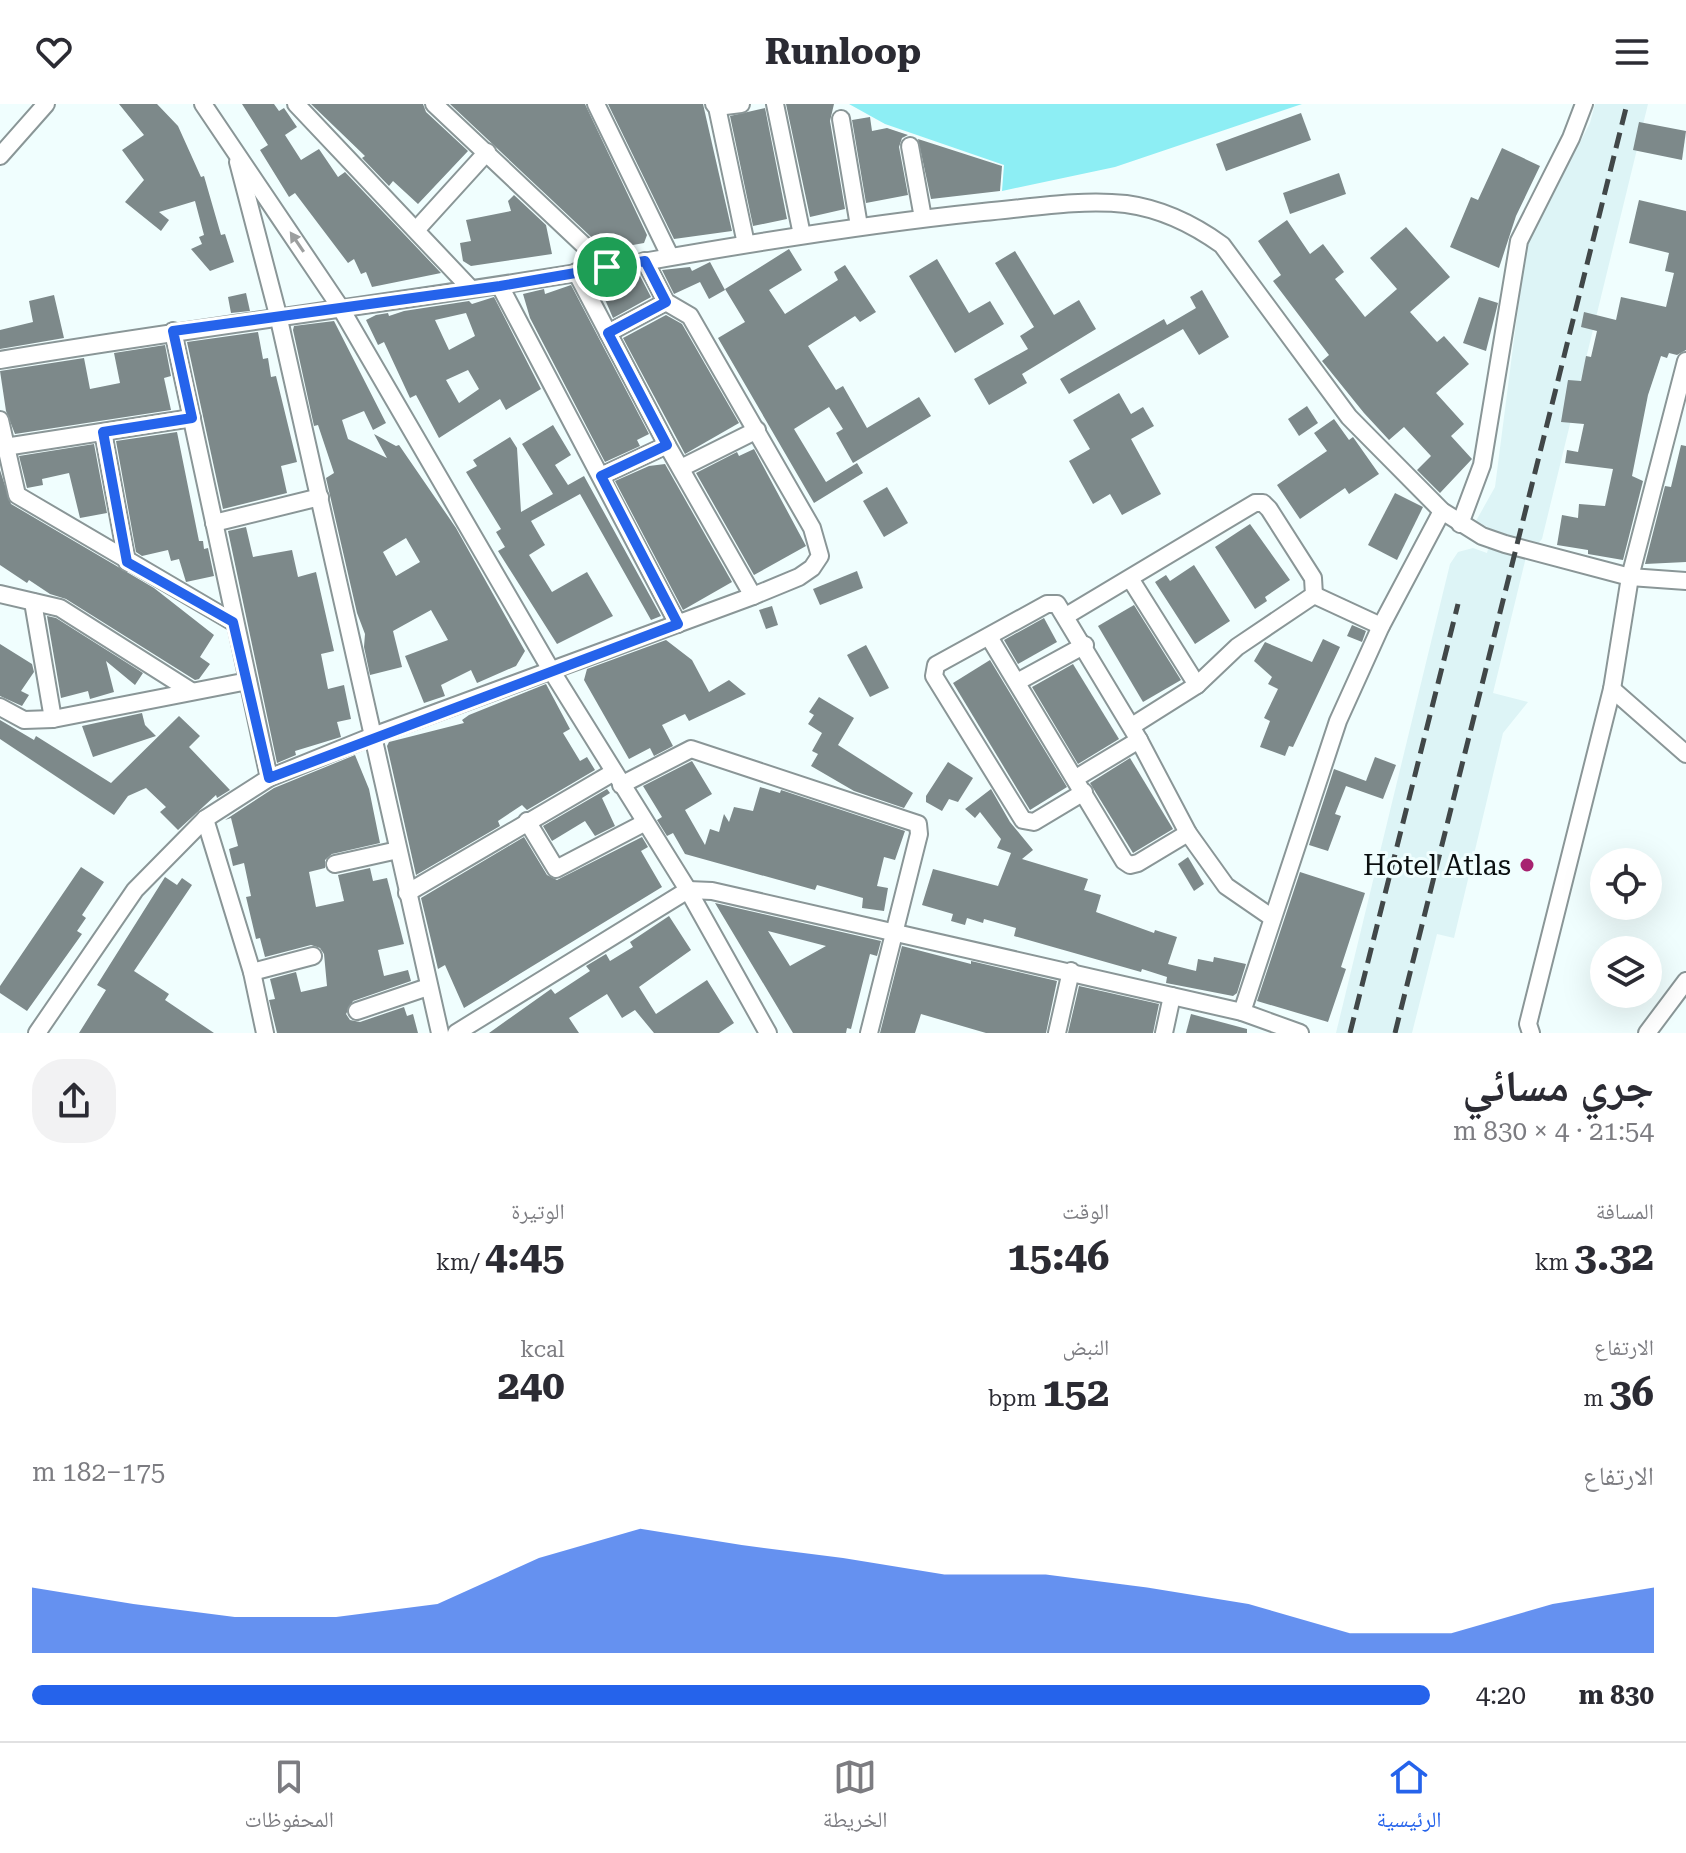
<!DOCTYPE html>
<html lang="ar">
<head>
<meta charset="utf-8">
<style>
  body { margin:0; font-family:"Roboto Serif","Noto Naskh Arabic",serif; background:#f2f2f3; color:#2b2b33; direction:rtl; height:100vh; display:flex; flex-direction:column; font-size:30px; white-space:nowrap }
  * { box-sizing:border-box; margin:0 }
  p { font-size:26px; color:#7c7c81 }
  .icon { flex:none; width:44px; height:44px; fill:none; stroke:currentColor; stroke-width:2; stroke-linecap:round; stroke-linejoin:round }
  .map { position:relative; height:929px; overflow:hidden; direction:ltr }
  .side { display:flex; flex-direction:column; background:#fff; flex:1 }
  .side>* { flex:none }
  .fabs { position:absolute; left:1590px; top:744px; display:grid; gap:16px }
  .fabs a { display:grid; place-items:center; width:72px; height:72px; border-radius:50%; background:#fff; box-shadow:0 8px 32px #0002; font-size:40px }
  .pin { position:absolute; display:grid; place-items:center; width:68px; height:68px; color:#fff; margin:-34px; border:4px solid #fff; border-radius:50%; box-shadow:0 2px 8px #0007 }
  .round { display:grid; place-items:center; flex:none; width:84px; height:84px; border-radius:32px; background:#f2f2f3 }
  .overview { display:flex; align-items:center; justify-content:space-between; height:136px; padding:0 32px }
  h1 { font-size:44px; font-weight:700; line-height:60px }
  .figures { display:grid; grid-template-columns:repeat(3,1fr); gap:12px; height:136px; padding:8px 32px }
  .figures div { display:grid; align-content:center }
  .figures b { font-size:40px; font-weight:700 }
  .figures small { font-size:22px; font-weight:400 }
  .figures p { font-size:22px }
  .chart { height:224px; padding:16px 32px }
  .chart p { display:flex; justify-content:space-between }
  .chart svg { width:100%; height:144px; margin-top:8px; fill:#2563eb; opacity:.7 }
  ul { padding:0 32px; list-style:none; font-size:26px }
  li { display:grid; grid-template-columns:128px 96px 1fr; align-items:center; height:60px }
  li i { height:20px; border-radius:10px; background:#2563eb }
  header { display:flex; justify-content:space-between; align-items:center; height:104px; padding:0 32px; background:#fff; font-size:36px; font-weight:700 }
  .tab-bar { display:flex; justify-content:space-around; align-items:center; height:112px; border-top:2px solid #e1e1e2; background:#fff; font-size:22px; color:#7c7c81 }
  .tab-bar a { display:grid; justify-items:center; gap:4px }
  .tab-bar .selected { color:#2563eb }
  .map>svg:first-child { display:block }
  .built { fill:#ddf4f6 }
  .green { fill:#8deef4 }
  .building { fill:#7d898a; fill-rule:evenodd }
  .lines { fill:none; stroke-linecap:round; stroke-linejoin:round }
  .minor-casing { stroke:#8a9697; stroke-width:20 }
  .minor { stroke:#fff; stroke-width:16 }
  .rail { stroke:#414748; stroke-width:5; stroke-dasharray:16 8; stroke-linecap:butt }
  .oneway { fill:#9d9f9f }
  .route-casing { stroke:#fff; stroke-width:16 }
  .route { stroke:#2563eb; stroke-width:10 }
  .poi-dot { fill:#a72370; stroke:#f0fefe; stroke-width:3 }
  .labels { text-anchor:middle; stroke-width:6; stroke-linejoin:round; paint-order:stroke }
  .poi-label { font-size:28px; fill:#0b0f10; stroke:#f0fefe; text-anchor:end }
</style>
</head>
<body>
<header><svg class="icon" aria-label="menu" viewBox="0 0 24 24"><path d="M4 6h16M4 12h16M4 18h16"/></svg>Runloop<svg class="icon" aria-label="heart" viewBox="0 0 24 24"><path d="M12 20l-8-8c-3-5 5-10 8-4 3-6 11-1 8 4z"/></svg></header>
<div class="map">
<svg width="1686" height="929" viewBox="0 0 1686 929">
  <rect width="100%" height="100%" fill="#f0fefe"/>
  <!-- built -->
  <polygon class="built" points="1595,0 1648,0 1542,435 1526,453 1493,589 1528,598 1503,629 1454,834 1437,830 1412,929 1336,929 1450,460 1458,448 1473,444 1487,449 1493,426 1476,417 1495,383 1526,142 1590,19"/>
  <!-- green -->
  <polygon class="green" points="849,0 1302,0 1115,63 1002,87 1004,61 885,20"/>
  <!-- building -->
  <g class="building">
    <polygon points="119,0 157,0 178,22 201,73 204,72 221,131 225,130 234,158 210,167 191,145 202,140 199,133 204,131 195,97 159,108 169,116 161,127 125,98 144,76 122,46 144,31"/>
    <polygon points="242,0 274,0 279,7 284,4 297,23 285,31 301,56 319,45 338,73 345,68 441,169 372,183 366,168 361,170 354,155 348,159 295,89 289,93 260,46 268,41"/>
    <polygon points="311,0 423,0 426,8 468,47 418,100 393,77 389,82 362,54 365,52"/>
    <polygon points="450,0 585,0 647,131 644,139 605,146"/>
    <polygon points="608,0 703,0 732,127 674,135"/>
    <polygon points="786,0 834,0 830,17 845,105 810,113"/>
    <polygon points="765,4 787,115 753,122 730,12"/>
    <polygon points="1301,9 1311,36 1226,67 1216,40"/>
    <polygon points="870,13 872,27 887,24 908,31 902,34 899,43 908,91 866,99 852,16"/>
    <polygon points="1639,18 1686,27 1682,56 1633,46"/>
    <polygon points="918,35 1002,62 1000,87 931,95"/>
    <polygon points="1502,44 1540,62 1516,112 1499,164 1450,143 1471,93 1478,96"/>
    <polygon points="1339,69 1346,90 1290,110 1283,89"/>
    <polygon points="514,91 546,121 552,150 471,162 463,157 460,139 471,137 466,116 511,107 508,97"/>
    <polygon points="1639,96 1686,107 1686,246 1677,251 1669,249 1667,254 1661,252 1648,291 1632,372 1643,377 1623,456 1588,450 1588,446 1557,441 1562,411 1578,414 1579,400 1605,402 1613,365 1565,359 1567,346 1578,348 1584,320 1561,318 1568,276 1581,277 1586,252 1591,253 1597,227 1581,223 1584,208 1616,216 1621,193 1666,203 1674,169 1665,167 1669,149 1629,139"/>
    <polygon points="1287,116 1310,150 1323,140 1344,168 1335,175 1365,213 1397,185 1370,154 1406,123 1450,173 1410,208 1437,238 1444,232 1469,260 1436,289 1464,320 1451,332 1472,355 1440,389 1417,366 1431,352 1404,323 1389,336 1364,309 1322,257 1329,251 1273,177 1281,171 1258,137"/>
    <polygon points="789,145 802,166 769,186 785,210 838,176 834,168 845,161 876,208 860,218 855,212 808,242 836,286 843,282 867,324 919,293 931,312 853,359 836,329 843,325 829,303 794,325 826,378 857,359 863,369 814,399 718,234 745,218 725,185"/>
    <polygon points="1015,147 1054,211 1079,196 1096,225 1022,270 1027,279 989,301 974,275 1028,245 1020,232 1034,223 995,159"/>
    <polygon points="937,155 969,209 990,197 1004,220 955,249 909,172"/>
    <polygon points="710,158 725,186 709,195 700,178 674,190 662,166 690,163 692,167"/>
    <polygon points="639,170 651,193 613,214 597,177"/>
    <polygon points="571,181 649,330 637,336 640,342 605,358 530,214 523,190 544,185 545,190"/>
    <polygon points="1202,186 1229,233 1199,251 1183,225 1069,290 1060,275 1164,215 1167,221 1196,204 1190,193"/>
    <polygon points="246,189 250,207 231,209 228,193"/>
    <polygon points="54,191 64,234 0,245 0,226 33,218 29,197"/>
    <path d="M 494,193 L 541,285 L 506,306 L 500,295 L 439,334 L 416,291 L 410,294 L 384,238 L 378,241 L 366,216 L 376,211 L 388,209 L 389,212 L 404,207 L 469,197 L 472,200 ZM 466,209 L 475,232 L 449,246 L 435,216 ZM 468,266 L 479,285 L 459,299 L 446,276 Z"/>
    <polygon points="1479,193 1498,199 1486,247 1463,239"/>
    <polygon points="666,211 682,220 739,319 685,350 623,234"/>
    <path d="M 334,217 L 386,319 L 373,326 L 364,307 L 342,316 L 348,335 L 387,354 L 374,330 L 396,342 L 399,341 L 456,424 L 525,547 L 516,562 L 477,579 L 471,566 L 441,581 L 445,592 L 424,599 L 405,552 L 448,536 L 431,506 L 393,527 L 402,563 L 370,571 L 364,543 L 365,530 L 357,509 L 326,374 L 334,369 L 318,321 L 314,322 L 293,226 L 294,222 ZM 406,434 L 420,458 L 396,472 L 383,448 Z"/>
    <polygon points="258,228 263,255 268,254 271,273 276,272 297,358 281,362 287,389 223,405 187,238"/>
    <polygon points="165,241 171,272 164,274 171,306 15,330 6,307 0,267 84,254 90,285 120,279 114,249"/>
    <polygon points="1119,289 1131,310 1143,303 1154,322 1131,335 1161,390 1122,411 1110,390 1093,400 1069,357 1090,345 1073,316"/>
    <polygon points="1307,302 1318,319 1299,332 1288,315"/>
    <polygon points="1334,315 1349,336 1353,333 1379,370 1349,390 1345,384 1300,415 1277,381 1327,347 1314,329"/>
    <polygon points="553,321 571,351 555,361 568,381 584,372 661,512 651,516 580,390 531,417 545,441 529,451 552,488 587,468 613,512 557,540 498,447 505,443 496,428 501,425 466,368 477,362 473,356 510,333 517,344 521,408 553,390 522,340"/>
    <polygon points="177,328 199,437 203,437 204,445 208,444 214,472 186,478 179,455 171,457 168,446 142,452 136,448 116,337"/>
    <polygon points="94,340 107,409 80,414 69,369 42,375 43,381 27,384 19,352"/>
    <polygon points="1681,341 1686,342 1686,458 1645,460 1665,382 1671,383"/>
    <polygon points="754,345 806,442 754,471 696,369 737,348 739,352"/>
    <polygon points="665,360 732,478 683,506 615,377 649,362"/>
    <polygon points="0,366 11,400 154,484 214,531 200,553 210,560 199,575 195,576 66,495 50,490 29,476 27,479 0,461"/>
    <polygon points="887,383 908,419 884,433 863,397"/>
    <polygon points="1395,389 1423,403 1397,456 1368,441"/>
    <polygon points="1250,420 1290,476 1265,493 1267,497 1255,505 1215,443"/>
    <polygon points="246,423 253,453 292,446 298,473 316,468 334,547 321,550 328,585 344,581 351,615 337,618 341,633 295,647 296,651 277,659 228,427"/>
    <polygon points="1194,461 1230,517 1195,540 1155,478 1166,471 1170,477"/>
    <polygon points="857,467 863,484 820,501 813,485"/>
    <polygon points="1134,501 1181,576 1143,598 1098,522"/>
    <polygon points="772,502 778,521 766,525 759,506"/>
    <polygon points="47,512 56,514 143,569 135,581 106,557 114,588 90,595 88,587 61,594"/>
    <polygon points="1044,514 1057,538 1018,560 1004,536"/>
    <polygon points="1352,521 1366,527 1362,538 1347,532"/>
    <polygon points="1323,535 1340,543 1293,643 1289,642 1285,652 1260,643 1270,617 1264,614 1278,585 1268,580 1272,573 1254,557 1265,538 1312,558"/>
    <polygon points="666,536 692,556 709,588 729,576 746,590 689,617 685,610 662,621 673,642 654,652 650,644 629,655 584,576 587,565"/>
    <polygon points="0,540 32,560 34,568 21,587 29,591 22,602 0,592"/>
    <polygon points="866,541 889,584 870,593 847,551"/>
    <polygon points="990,556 1067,683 1030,706 953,579"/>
    <polygon points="1073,560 1119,635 1078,660 1032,583"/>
    <polygon points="546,580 570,625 563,629 580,657 587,653 595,666 527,706 522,701 498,717 500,722 416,771 387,642 389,638 464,619 462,616 469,611"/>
    <polygon points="819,593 854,614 838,641 913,689 904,704 854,687 811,662 818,650 812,647 822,629 808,620 814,611 809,608"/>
    <polygon points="142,609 145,621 156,632 93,653 82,622"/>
    <polygon points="179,612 200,632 189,643 230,686 217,694 216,691 178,726 160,708 166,703 146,684 128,692 114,711 0,635 0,616 34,636 36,632 111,679"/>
    <polygon points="355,651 369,685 380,739 332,750 325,756 325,764 309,768 316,803 344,797 338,771 370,764 373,777 387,774 404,840 378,846 384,872 408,866 411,877 353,897 346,910 350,916 360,918 404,903 407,912 413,910 418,929 277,929 269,896 275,895 270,875 296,868 301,888 327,882 324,850 320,844 311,841 265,853 260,834 256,835 246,793 251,792 244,759 233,762 229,745 238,742 231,714 225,716 274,684"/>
    <polygon points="1375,653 1396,661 1383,695 1346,682 1335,710 1341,712 1328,747 1309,741 1334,665 1366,677"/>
    <polygon points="1130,654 1173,725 1133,749 1090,679"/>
    <polygon points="692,657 712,690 685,706 705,741 710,725 719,728 724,710 729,718 734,703 753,707 760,683 780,689 781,686 905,727 895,756 884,753 877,782 888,784 884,807 862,804 863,794 817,781 815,786 685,750 673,729 667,732 657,716 662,713 643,682"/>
    <polygon points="948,658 973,674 958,698 949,695 942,707 926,698 926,692"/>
    <polygon points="607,685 610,689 602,694 615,722 595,732 585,717 552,737 543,722"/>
    <polygon points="991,685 1010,718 1033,746 1022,755 1088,775 1084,786 1101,791 1096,808 1154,829 1155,826 1177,833 1168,860 1196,867 1198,855 1213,858 1214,853 1246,860 1237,889 1233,892 1166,879 1167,873 1142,865 1141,868 1014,832 1016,824 984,815 983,819 967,814 965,821 951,817 953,810 922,801 933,765 998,782 1011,749 997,744 1001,735 980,708 975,714 965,705"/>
    <polygon points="524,733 547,771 557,776 642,733 648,743 641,747 662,783 464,904 445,861 438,865 421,794"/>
    <polygon points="1188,753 1204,780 1194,787 1178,760"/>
    <polygon points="81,763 104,778 82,811 86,814 77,827 82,830 27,907 0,889 0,882"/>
    <polygon points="1300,768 1365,789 1341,863 1346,865 1328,918 1257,897"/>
    <polygon points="165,773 177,781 182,774 192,781 134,867 169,890 165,896 214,929 79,929 106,886 97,881"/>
    <path d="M 715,799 L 881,837 L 877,852 L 870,850 L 851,925 L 847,924 L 846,929 L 793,929 ZM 768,827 L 826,842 L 790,862 Z"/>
    <polygon points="669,812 691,846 639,883 656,910 707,876 734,919 719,929 654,929 635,906 622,914 607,890 569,914 579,929 489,929 551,885 555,890 590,867 586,862 606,850 610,857 633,843 630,838"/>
    <polygon points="902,842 971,860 971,857 1057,877 1046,929 986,929 921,910 915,929 880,929"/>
    <polygon points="1079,882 1159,900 1153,929 1068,929"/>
    <polygon points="1191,910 1247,925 1247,929 1186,929"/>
  </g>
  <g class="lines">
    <!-- minor casing -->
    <g class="minor-casing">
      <g id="minor">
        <polyline points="203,0 340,203 551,566 688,786 768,929"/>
        <polyline points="296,0 471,185"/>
        <polyline points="434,0 607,163"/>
        <polyline points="596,0 670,152"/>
        <polyline points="714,0 717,3 741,0"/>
        <polyline points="775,0 802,131"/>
        <polyline points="717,3 746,140"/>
        <polyline points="841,15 859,122"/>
        <polyline points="910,42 923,114"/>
        <polyline points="0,52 46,0"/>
        <polyline points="238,58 278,211 440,929"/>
        <polyline points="417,125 487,48"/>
        <polyline points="576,168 667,341 753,492"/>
        <polyline points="500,182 678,520"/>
        <polyline points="173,227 269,674"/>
        <polyline points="608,229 666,198"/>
        <path d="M 0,256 C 214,220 429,195 643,158 C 756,138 868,120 983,108 C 1030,104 1078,95 1126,100 C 1163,105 1193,120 1222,141 L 1349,313 L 1442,407 L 1482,432 L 1505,440 L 1630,473 L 1686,477"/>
        <polyline points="0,316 17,391 233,518"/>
        <polyline points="103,328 127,458"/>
        <polyline points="5,343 192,314"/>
        <polyline points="681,364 757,326"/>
        <polyline points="601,372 667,341"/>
        <polyline points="214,419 320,393"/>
        <polyline points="1460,420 1482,361 1519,137 1571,34 1584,0"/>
        <polyline points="1131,476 1197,581"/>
        <polyline points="0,490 60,504 191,587"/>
        <polyline points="1314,491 1381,522"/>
        <polyline points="33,498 53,615"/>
        <polyline points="1066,512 1255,399 1263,399 1269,405 1313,474 1314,491 1237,543 1197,581 1132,622"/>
        <polyline points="989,533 1124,757 1130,761 1138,759 1188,729"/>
        <polyline points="1017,578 1085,541"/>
        <polyline points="1612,585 1686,650"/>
        <polyline points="0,603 24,616 53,615 248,577"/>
        <polyline points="1076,674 1139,636"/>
        <polyline points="621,681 691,645 918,720 919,730 869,929"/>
        <polyline points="1084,688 1034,718 1023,716 934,572 936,561 1047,500 1057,500 1139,636 1188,729 1226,782 1271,813"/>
        <polyline points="205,715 252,868 265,929"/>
        <polyline points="527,717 556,765 644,719"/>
        <polyline points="335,760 398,746"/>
        <polyline points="407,789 614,668"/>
        <polyline points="252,868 313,852"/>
        <polyline points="357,907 428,883"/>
        <polyline points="1242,908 1338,617 1381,522 1442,407"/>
        <polyline points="37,929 135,786 205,715 269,674 373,632 753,492 799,473 812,464 820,452 812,424 690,212 666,198 645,157"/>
        <polyline points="456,929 688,786 712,787 1242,908 1300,929"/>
        <polyline points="1057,929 1071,867"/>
        <polyline points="1164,929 1172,892"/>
        <polyline points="1531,929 1528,920 1612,585 1630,473 1686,257"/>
        <polyline points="1647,929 1686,877"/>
      </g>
    </g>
    <!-- minor -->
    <use href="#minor" class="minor"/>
    <!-- rail -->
    <g class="rail">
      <polyline points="1350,929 1458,500"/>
      <polyline points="1395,929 1627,0"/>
    </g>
  </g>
  <!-- one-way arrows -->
  <defs><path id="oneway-solid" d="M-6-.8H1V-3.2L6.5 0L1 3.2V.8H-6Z" transform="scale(2)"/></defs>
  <use class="oneway" href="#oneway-solid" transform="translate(297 138) rotate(-124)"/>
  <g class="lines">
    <!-- route casing -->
    <g class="route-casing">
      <polygon id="route" points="645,157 666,198 608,229 667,341 601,372 678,520 269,674 233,518 127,458 103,328 192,314 173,227 500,182"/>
    </g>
    <!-- route -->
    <use href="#route" class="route"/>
  </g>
  <!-- markers -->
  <circle class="poi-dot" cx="1527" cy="761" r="8"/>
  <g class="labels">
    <!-- poi labels -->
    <g class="poi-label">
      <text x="1511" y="771">Hotel Atlas</text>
    </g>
  </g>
</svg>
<div class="fabs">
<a><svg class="icon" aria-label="locate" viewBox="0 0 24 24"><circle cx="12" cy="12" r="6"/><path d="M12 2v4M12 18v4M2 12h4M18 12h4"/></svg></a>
<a><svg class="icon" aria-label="layers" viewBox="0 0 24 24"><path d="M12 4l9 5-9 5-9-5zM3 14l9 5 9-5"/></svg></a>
</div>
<div class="pin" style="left:607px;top:163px;background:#1e9e55"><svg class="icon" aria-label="arrive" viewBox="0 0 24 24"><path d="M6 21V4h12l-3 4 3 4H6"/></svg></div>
</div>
<section class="side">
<div class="overview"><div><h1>جري مسائي</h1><p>21:54 · 4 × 830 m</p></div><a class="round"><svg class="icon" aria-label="share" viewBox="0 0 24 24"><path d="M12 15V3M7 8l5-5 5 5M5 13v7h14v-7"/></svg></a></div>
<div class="figures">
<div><p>المسافة</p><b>3.32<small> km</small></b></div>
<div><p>الوقت</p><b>15:46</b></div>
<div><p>الوتيرة</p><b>4:45<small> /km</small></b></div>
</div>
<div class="figures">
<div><p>الارتفاع</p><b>36<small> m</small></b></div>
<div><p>النبض</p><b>152<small> bpm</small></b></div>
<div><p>kcal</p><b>240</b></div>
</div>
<div class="chart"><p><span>الارتفاع</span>175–182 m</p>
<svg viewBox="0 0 160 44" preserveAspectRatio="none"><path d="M0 44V24L10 29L20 33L30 33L40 29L50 15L60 6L70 11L80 15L90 20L100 20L110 24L120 29L130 38L140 38L150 29L160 24V44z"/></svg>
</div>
<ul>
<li><b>830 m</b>4:20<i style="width:100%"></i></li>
</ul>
</section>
<nav class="tab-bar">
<a class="selected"><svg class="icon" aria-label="home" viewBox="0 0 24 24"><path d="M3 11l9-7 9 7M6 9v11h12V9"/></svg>الرئيسية</a>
<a><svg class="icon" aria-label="map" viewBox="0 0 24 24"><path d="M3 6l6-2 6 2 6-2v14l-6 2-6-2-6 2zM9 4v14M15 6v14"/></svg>الخريطة</a>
<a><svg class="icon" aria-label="saved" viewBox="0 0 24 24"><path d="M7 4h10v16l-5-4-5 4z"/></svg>المحفوظات</a>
</nav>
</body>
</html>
